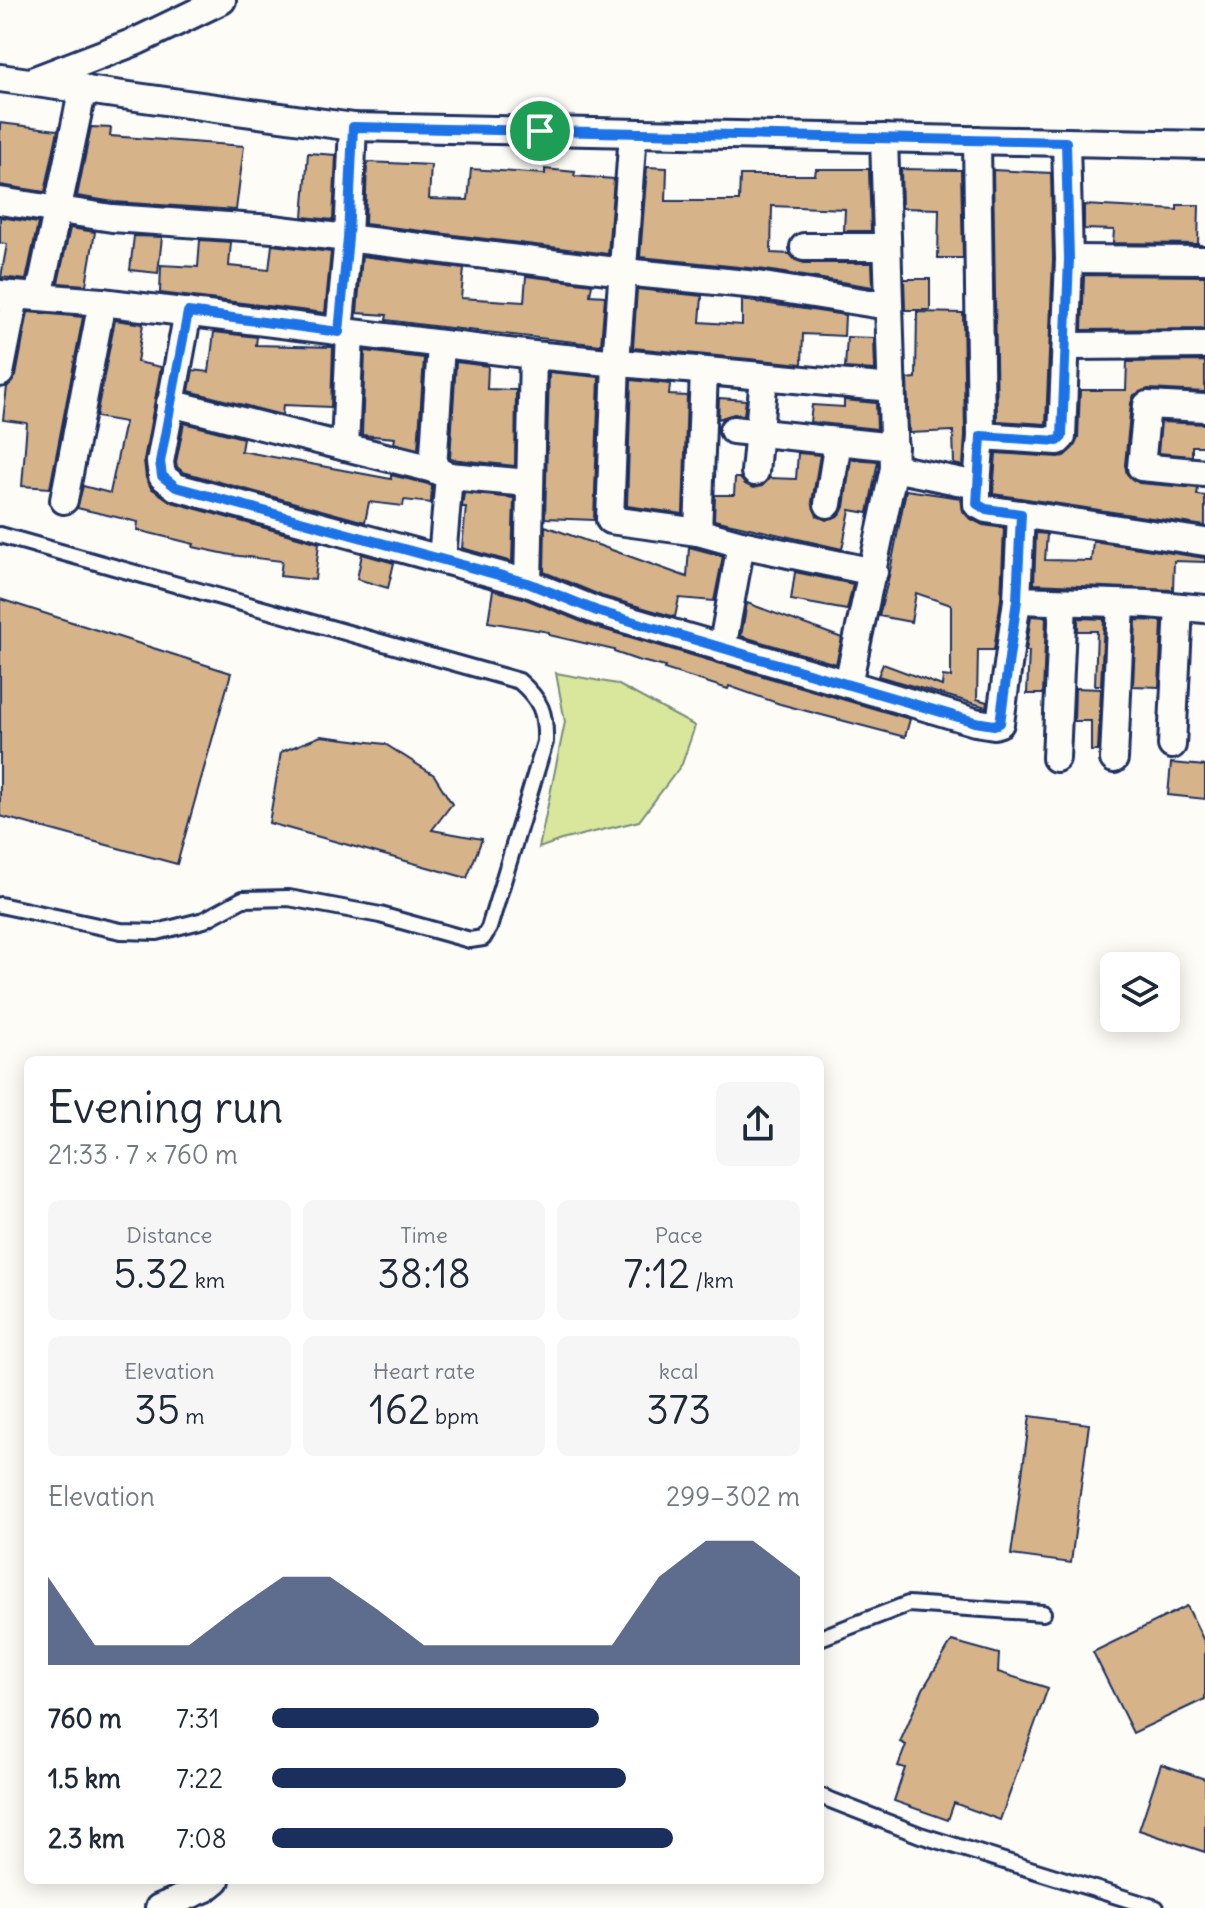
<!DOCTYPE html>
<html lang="en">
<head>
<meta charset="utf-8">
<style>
  body { margin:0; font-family:Delius,sans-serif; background:#f6f6f7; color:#1f2937; height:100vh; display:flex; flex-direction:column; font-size:30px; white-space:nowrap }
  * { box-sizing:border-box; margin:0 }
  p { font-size:26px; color:#747a83 }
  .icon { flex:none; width:44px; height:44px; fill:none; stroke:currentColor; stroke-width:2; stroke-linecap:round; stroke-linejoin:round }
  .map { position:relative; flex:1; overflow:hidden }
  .drawer { position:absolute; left:24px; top:1056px; width:800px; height:828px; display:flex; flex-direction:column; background:#fff; border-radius:12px; box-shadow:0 4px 20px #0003 }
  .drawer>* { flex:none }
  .tools { position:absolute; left:1100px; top:952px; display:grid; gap:16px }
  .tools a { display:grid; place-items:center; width:80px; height:80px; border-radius:12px; background:#fff; box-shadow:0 4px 20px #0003; font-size:40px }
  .pin { position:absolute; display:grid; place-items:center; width:68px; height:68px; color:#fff; margin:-34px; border:4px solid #fff; border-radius:50%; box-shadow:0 2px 8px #0007 }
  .round { display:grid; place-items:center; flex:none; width:84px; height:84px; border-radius:12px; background:#f6f6f7 }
  .summary { display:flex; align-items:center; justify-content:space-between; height:136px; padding:0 24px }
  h1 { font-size:44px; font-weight:600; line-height:60px }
  .stats { display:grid; grid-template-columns:repeat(3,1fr); gap:12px; height:136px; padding:8px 24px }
  .stats div { display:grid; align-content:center; border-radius:12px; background:#f6f6f7; text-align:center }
  .stats b { font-size:40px; font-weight:600 }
  .stats small { font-size:22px; font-weight:400 }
  .stats p { font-size:22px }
  .chart { height:224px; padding:16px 24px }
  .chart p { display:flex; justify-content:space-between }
  .chart svg { width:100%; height:144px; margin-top:8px; fill:#1b2f5e; opacity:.7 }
  ul { padding:0 24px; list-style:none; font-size:26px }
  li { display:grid; grid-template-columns:128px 96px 1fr; align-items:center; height:60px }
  li i { height:20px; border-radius:10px; background:#1b2f5e }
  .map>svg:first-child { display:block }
  .green { fill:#d8e79b; stroke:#7a8b7c; stroke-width:2 }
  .building { fill:#d6b388; stroke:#1b2f5e; stroke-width:2 }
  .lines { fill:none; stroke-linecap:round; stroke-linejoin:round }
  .lane-casing { stroke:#1b2f5e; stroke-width:20 }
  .street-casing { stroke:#1b2f5e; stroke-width:32 }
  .lane { stroke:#fdfcf7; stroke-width:14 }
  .street { stroke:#fdfcf7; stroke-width:26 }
  .route-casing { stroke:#fff; stroke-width:16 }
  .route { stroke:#1a73e8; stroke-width:10 }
</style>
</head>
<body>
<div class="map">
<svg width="1205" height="1908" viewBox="0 0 1205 1908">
  <rect width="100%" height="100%" fill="#fdfcf7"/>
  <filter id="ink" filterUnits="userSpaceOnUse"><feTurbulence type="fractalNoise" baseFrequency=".0125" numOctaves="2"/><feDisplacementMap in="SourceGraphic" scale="16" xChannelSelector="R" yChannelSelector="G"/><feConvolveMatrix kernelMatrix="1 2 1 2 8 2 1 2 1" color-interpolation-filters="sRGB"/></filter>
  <g filter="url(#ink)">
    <!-- green -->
    <polygon class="green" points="556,673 617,684 695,726 682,764 639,821 561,840 539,848 565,722"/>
    <!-- building -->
    <g class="building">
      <polygon points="0,123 58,130 45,192 0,185"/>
      <polygon points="91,127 111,128 110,136 244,146 236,210 114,202 77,196"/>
      <polygon points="308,153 336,155 333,220 303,217"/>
      <polygon points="367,162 431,165 429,199 468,200 471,169 545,174 545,169 575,172 574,176 614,179 608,254 365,224"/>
      <polygon points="647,167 667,168 666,201 739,201 740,175 815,175 816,169 869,169 871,231 844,231 845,209 772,206 771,253 790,254 795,260 804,263 872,263 873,287 759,269 640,257"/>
      <polygon points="901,169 961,170 963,258 938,258 939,209 902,208"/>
      <polygon points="993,170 1051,173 1053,259 1046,424 997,421"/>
      <polygon points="1084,205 1177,210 1177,205 1199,205 1198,244 1113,243 1114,230 1084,229"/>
      <polygon points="0,217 38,223 26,280 1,277 7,244 0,243"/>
      <polygon points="70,228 95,232 86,285 58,283"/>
      <polygon points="134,236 162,237 158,273 130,270"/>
      <polygon points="200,240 231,242 229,266 269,270 272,245 331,252 325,313 160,293 161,265 198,267"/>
      <polygon points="362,256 464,269 461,298 524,302 526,276 592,284 590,295 605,296 601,345 424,325 386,320 387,315 357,313"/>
      <polygon points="1084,275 1205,276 1205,329 1082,330"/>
      <polygon points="904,279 930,279 930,310 905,310"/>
      <polygon points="637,289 702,296 700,322 742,325 742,300 845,315 844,336 803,334 802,364 633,348"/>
      <polygon points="28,312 83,317 50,488 22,486 27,423 3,420 7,387 16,376"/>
      <polygon points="917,312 963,313 965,435 963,466 954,464 953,431 909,433 907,379 916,378"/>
      <polygon points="115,320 143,324 137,362 161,367 144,460 146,478 151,488 172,502 319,543 315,580 280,576 282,561 231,555 193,547 194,544 137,530 138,522 77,508 83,486 110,493 125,422 96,417"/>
      <polygon points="214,332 257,337 256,345 333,347 331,407 283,405 282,415 189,391 193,370 209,372"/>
      <polygon points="847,337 874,338 875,370 845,368"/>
      <polygon points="365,351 424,358 418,449 394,443 395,438 362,435"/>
      <polygon points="1205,361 1205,392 1148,389 1134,395 1131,403 1125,465 1127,474 1139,483 1198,488 1197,495 1205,496 1205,526 993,494 996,453 1058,457 1064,456 1073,448 1078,438 1080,390 1126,390 1127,362"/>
      <polygon points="456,362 488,366 487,389 516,390 515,466 450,459"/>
      <polygon points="549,372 599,377 594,520 545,518"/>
      <polygon points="631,380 670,384 669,395 687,396 683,514 627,506"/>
      <polygon points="719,398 746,400 744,415 734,414 718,419"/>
      <polygon points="844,400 876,403 877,429 810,422 812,405 844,407"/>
      <polygon points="1161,422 1205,424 1205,446 1192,446 1192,456 1158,453"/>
      <polygon points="184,423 243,438 241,451 391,479 391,475 428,484 432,486 431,503 404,500 403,506 369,502 365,522 183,472 177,467 176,462"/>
      <polygon points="798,453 820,455 812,502 817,516 826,520 840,515 844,507 851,459 878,461 868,513 850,510 842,549 714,520 715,495 734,495 735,478 740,478 745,484 754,488 762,486 769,478 796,479"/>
      <polygon points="906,490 961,498 963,511 969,518 983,525 1004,528 1001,599 994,650 978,650 977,699 987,702 986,707 878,676 883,664 942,686 943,676 951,677 951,605 916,593 911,622 879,616 889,576"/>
      <polygon points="464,493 514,498 512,562 462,548 466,507 462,507"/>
      <polygon points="545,526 687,577 689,547 723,556 714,601 679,598 675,617 602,596 544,572"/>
      <polygon points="1036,533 1047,534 1045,560 1091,561 1093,541 1205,558 1205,562 1174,561 1173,590 1034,584"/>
      <polygon points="362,554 394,563 388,588 357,579"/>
      <polygon points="795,572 853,584 847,610 791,600"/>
      <polygon points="493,590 523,598 592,626 910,719 905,737 780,704 729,686 728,689 664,669 665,667 637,660 614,652 614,650 549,635 549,632 488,622"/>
      <polygon points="0,599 231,673 177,864 0,816"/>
      <polygon points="747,603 842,638 836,664 741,636"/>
      <polygon points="1031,616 1046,617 1043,694 1027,694 1029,651 1026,651"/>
      <polygon points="1078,618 1104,619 1101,685 1095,685 1097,631 1078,631"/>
      <polygon points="1136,620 1162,621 1159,687 1133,686"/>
      <polygon points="1075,688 1101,689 1098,751 1091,751 1091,721 1074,721"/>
      <polygon points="321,736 385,744 434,775 452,804 432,830 482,839 467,878 269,823 281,752"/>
      <polygon points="1171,763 1205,766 1205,799 1168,795"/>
      <polygon points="1030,1416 1089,1424 1071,1563 1011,1555"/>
      <polygon points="1187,1606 1205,1643 1205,1699 1133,1733 1093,1652"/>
      <polygon points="952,1641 999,1654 998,1672 1048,1688 1000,1820 954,1803 948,1820 894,1801 905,1768 898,1766 906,1745 900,1742 923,1689"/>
      <polygon points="1161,1764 1205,1779 1205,1852 1139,1830"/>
    </g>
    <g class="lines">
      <!-- lane casing -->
      <g class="lane-casing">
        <g id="lane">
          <path d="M 0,535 L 519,681 C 541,700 546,713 545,742 L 489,928 L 483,938 L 470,940 L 380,915 L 289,898 L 243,899 L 204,920 L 157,932 L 121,931 L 0,905"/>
          <polyline points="820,1638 908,1604 1043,1613"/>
          <polyline points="820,1796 920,1835 1156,1908"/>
        </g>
      </g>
      <!-- street casing -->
      <g class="street-casing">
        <g id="street">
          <polyline points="0,78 353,127 1205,145"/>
          <polyline points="35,80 137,41 222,0"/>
          <polyline points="633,133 616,362 610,520 698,532"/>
          <polyline points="884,138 894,468 977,485 977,504 986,509 1205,542"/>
          <polyline points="977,140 981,436 977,485"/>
          <polyline points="0,201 112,218 273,229 624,272 757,285 888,306"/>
          <polyline points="804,247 886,247"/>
          <polyline points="1069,259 1205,260"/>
          <polyline points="0,294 102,302 533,355 892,388"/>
          <polyline points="39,297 83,88"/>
          <polyline points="188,312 160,462 162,476 176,487 528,583 533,355"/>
          <polyline points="339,332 348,238 353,127"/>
          <polyline points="1067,346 1205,345"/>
          <polyline points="704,371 698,532 741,544 874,572"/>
          <polyline points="0,373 15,297"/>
          <polyline points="170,403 433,469 449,476 442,559"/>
          <polyline points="1205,408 1147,405 1141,467 1205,473"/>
          <polyline points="733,430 894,447"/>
          <polyline points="981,436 1058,441 1062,437 1069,259 1066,142"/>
          <polyline points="345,447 350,333"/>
          <polyline points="433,469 441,345"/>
          <polyline points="755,472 764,377"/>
          <polyline points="449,476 529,483"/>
          <polyline points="64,500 102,302"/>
          <polyline points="828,504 838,441"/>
          <polyline points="1021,514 1017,600 1148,604 1205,609"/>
          <polyline points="528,583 597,611 848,684 894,468"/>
          <polyline points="722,649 741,544"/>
          <polyline points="848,684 975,722 994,725 1000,723 1017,600"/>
          <polyline points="1172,745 1179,607"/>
          <polyline points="1056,758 1063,602"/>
          <polyline points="1114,759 1121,604"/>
          <polyline points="159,1908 206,1888 216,1880"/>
        </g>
      </g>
      <!-- lane -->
      <use href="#lane" class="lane"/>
      <!-- street -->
      <use href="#street" class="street"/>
    </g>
  </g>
  <g class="lines" filter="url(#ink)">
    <!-- route casing -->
    <g class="route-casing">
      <polygon id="route" points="353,127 1066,142 1069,259 1062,437 1058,441 981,436 977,504 986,509 1021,514 1017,600 1000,723 994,725 975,722 597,611 528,583 176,487 162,476 160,462 188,312 339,332 348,238"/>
    </g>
    <!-- route -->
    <use href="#route" class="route"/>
  </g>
</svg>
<div class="tools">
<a><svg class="icon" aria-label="layers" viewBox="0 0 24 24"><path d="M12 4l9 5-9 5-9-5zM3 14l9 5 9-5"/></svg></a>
</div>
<div class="pin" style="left:540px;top:131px;background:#1e9e55"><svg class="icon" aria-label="arrive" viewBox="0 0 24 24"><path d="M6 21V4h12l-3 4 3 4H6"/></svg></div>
<section class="drawer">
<div class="summary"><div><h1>Evening run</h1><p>21:33 · 7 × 760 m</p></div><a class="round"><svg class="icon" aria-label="share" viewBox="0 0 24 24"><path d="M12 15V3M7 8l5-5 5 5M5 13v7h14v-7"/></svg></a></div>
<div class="stats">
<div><p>Distance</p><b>5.32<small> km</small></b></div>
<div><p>Time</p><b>38:18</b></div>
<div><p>Pace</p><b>7:12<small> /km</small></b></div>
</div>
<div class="stats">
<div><p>Elevation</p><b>35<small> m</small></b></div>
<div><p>Heart rate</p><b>162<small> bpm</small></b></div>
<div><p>kcal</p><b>373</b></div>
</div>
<div class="chart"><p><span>Elevation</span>299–302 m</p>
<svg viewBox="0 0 160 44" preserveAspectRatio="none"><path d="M0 44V17L10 38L20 38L30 38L40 27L50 17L60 17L70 27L80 38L90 38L100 38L110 38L120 38L130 17L140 6L150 6L160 17V44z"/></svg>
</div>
<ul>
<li><b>760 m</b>7:31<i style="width:62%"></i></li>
<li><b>1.5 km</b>7:22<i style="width:67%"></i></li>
<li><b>2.3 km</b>7:08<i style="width:76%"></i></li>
</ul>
</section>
</div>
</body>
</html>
